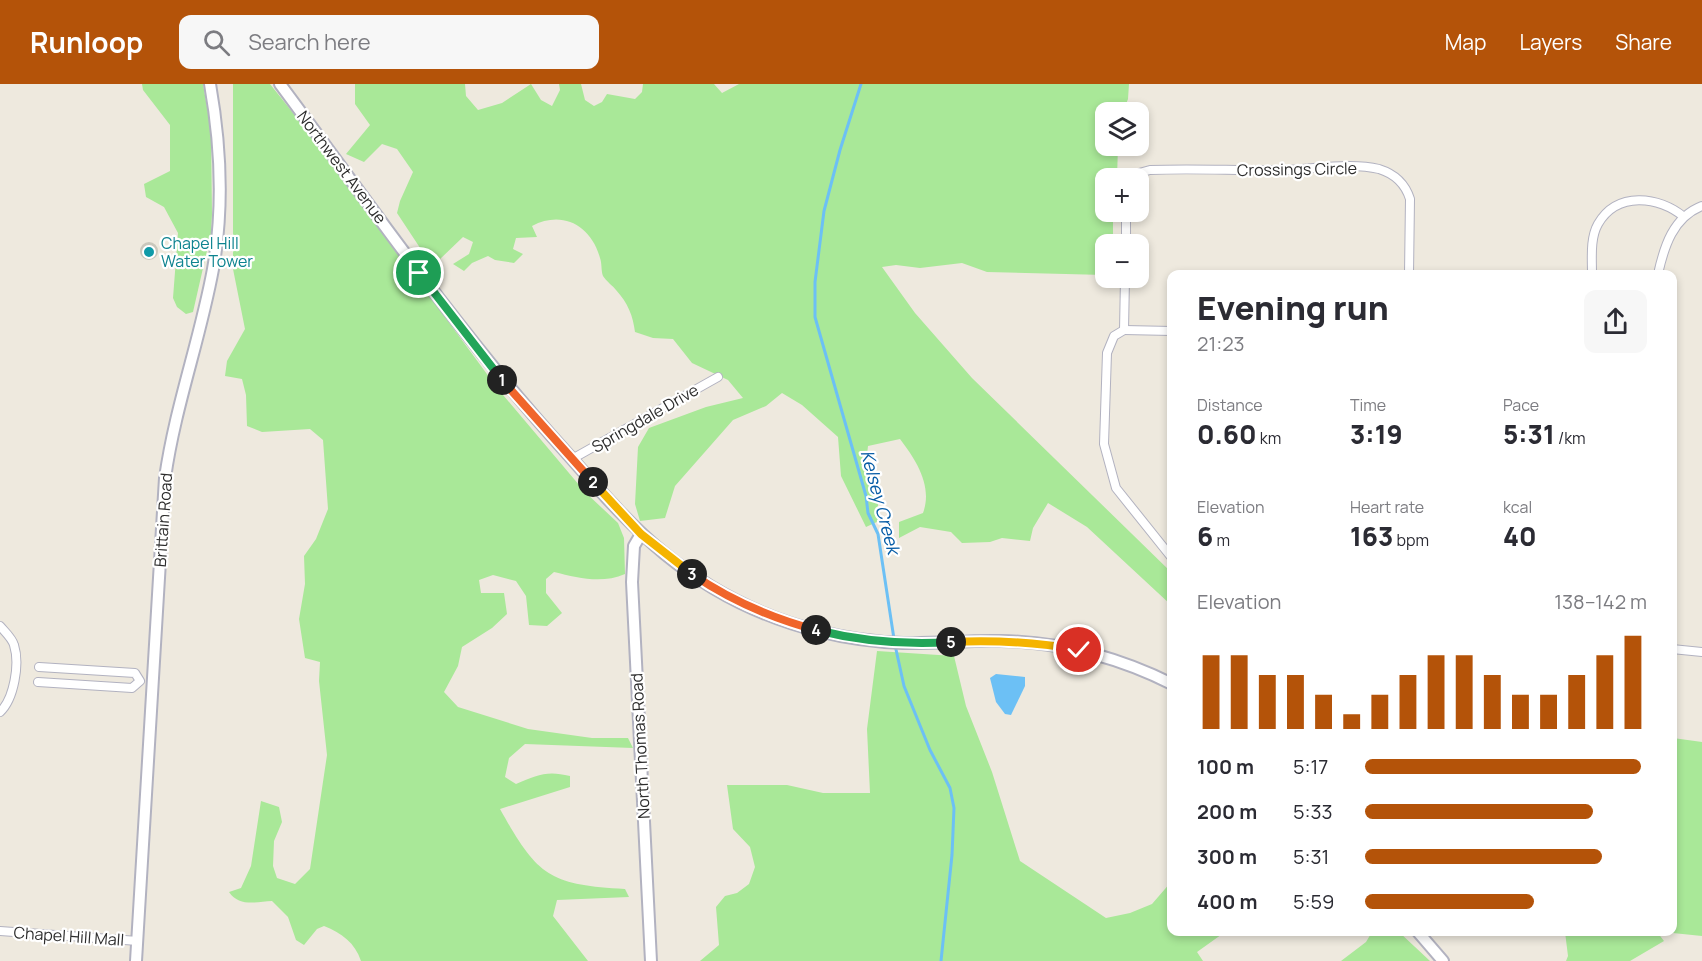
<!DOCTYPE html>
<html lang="en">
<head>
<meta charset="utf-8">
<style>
  body { margin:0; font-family:Manrope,sans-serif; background:#f7f7f7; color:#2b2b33; height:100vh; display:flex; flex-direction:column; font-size:22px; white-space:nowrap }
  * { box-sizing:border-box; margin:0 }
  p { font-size:20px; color:#7c7c81 }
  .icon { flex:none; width:33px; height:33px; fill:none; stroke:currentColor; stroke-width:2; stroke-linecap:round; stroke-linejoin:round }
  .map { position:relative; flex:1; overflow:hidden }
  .panel { position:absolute; left:1167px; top:186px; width:510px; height:666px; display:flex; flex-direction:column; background:#fff; border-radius:12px; box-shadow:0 3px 9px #0003 }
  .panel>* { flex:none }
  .fabs { position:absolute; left:1095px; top:18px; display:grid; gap:12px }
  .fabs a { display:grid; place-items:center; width:54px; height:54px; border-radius:12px; background:#fff; box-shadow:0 3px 9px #0003; font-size:30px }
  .pin { position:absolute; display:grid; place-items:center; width:51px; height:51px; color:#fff; margin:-26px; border:3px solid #fff; border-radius:50%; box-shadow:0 2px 6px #0007 }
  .km { position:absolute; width:30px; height:30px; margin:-15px; border-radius:50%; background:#222; color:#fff; font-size:16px; line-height:30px; text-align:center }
  .round { display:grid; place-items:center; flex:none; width:63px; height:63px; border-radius:12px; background:#f7f7f7 }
  .head { display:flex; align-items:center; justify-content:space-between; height:102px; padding:0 30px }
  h1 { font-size:33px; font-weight:800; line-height:45px }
  .stats { display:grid; grid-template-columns:repeat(3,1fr); gap:9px; height:102px; padding:6px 30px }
  .stats div { display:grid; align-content:center }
  .stats b { font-size:26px; font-weight:800 }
  .stats small { font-size:16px; font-weight:400 }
  .stats p { font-size:16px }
  .chart { height:168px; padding:12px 30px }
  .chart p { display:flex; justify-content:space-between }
  .chart svg { width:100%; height:108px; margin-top:6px; stroke:#b45309; stroke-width:6 }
  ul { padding:0 30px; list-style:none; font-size:20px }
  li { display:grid; grid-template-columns:96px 72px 1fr; align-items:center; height:45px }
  li i { height:15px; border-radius:8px; background:#b45309 }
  header { display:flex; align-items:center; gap:36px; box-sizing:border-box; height:84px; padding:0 30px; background:#b45309; color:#fff }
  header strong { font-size:28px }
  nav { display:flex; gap:33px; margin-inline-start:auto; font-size:21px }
  .search { width:420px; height:54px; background:#f7f7f7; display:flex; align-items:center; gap:15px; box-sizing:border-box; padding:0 21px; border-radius:12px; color:#7c7c81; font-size:22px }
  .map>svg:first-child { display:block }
  .green { fill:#a9e898 }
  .water { fill:#6cc0f5 }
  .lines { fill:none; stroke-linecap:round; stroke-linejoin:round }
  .stream { stroke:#6cc0f5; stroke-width:3 }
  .building { fill:#c9c7bc }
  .street-casing { stroke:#b2b2c0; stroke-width:10 }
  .secondary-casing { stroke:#b2b2c0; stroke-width:14 }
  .street { stroke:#fff; stroke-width:8 }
  .secondary { stroke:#fff; stroke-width:10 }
  .split-1-casing { stroke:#fff; stroke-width:12 }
  .split-2-casing { stroke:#fff; stroke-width:12 }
  .split-3-casing { stroke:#fff; stroke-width:12 }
  .split-4-casing { stroke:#fff; stroke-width:12 }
  .split-5-casing { stroke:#fff; stroke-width:12 }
  .split-6-casing { stroke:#fff; stroke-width:12 }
  .split-1 { stroke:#22a559; stroke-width:8 }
  .split-2 { stroke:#f0652b; stroke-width:8 }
  .split-3 { stroke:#f5b400; stroke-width:8 }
  .split-4 { stroke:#f0652b; stroke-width:8 }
  .split-5 { stroke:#22a559; stroke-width:8 }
  .split-6 { stroke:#f5b400; stroke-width:8 }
  .culture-dot { fill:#0f9aa8; stroke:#fff; stroke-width:2 }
  .labels { text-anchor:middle; stroke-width:4.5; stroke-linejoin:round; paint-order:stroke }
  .street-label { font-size:16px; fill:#2c2c2c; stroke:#fff }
  .culture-label { font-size:16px; fill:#0d838f; stroke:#fff; text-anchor:start }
  .water-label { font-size:18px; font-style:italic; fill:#065ca6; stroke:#fff }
</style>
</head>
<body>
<header>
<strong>Runloop</strong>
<div class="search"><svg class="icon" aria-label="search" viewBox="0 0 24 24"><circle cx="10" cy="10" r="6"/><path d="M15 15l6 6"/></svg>Search here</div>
<nav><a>Map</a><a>Layers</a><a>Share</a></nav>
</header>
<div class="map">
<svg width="1702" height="877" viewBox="0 0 1702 877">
  <rect width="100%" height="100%" fill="#eee9de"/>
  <!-- green -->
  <g class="green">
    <polygon points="142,0 203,0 211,46 212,130 211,149 193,228 186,230 177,223 173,214 178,149 164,123 146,113 144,100 170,87 170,41 143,6"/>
    <path d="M 233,0 L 270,0 L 313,54 L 498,305 L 585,408 L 618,439 L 624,454 L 625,490 C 602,500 578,494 554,488 L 546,495 L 546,509 L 562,529 L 547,542 L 529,541 L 526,512 L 516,497 L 493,491 L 479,496 L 481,509 L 504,509 L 507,530 L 492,544 L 462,563 L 458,582 L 444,608 L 458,623 L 528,645 L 592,654 L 628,654 L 633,664 L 525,660 L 509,674 L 505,693 L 516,700 C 537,691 547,686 570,692 L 570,703 L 500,725 C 537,791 548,801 625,805 L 629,813 L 557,816 L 553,832 L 588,877 L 361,877 C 355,859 342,849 324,842 L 317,845 L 304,861 L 296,856 L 288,833 L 272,817 C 256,818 239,823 229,808 L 241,804 L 251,782 L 261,717 L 279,723 L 282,738 L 274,757 L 273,782 L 277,794 L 295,800 L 310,785 L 327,671 L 319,597 L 320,578 L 305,574 L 299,535 L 305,500 L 304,472 L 316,455 L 328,425 L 323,356 L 310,345 L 262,348 L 247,342 L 246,311 L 242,295 L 225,292 L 227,277 L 245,245 L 233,185 Z"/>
    <path d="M 355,0 L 465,0 L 466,12 L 478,26 L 502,19 L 531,0 L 541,16 L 552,22 L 560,6 L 559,0 L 581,0 L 585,16 L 594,22 L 602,18 L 607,10 L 635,15 L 642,8 L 643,0 L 714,0 L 722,9 L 739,0 L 1129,0 L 1128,15 L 1123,28 L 1106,28 L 1106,62 L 1118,62 L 1117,94 L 1106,94 L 1106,128 L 1113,128 L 1113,160 L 1106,160 L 1105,191 L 987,188 L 962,179 L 920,184 L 896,181 L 882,183 L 915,229 L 972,294 L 1171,488 L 1171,521 L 1087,443 L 1048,419 L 1033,444 L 1030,457 L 1002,454 L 990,458 L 962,459 L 951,448 L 920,443 L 899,454 L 899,438 L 923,429 C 933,402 916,376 900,355 L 868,362 L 866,380 L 877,406 L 879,437 L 866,443 L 841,392 L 838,353 L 802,321 L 782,309 L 766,322 L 733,336 L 675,402 L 665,434 L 640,437 L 635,420 L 638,363 L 649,344 L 706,323 L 743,314 L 728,296 L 692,279 L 673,255 L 653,254 L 635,248 C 633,232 628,219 616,206 C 613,202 606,197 603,192 C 601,187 602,179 600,174 C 591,141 562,126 532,142 L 537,153 L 516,154 L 513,165 L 523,170 L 514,179 L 495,176 L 488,172 L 472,179 L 464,187 L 453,180 L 469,170 L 473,158 L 463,153 L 439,176 L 430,179 L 397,129 L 400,117 L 413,88 L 397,65 L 382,60 L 364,78 L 346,70 L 370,41 L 355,20 Z"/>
    <polygon points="877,567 954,572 966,622 992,688 1020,777 1106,834 1130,829 1152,820 1171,798 1172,848 1225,848 1197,868 1203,877 700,877 719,861 716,823 725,812 737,809 749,800 755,783 750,763 733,745 727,701 787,701 823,709 870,709 867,645"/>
    <polygon points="1673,654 1702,658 1702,852 1663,848 1672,848"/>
    <polygon points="1372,848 1399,848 1430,877 1341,877 1366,858"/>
    <polygon points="1565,848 1657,848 1664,857 1630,877 1566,877 1568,872"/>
  </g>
  <!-- water -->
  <polygon class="water" points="996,590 1025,593 1025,602 1011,631 1005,630 996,618 990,594"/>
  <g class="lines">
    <!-- stream -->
    <g class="stream">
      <polyline points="861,0 840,66 824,127 815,198 815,233 866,412 868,429 878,450 894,555"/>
      <polyline points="895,561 904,602 930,666 950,704 954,724 952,771 941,877"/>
    </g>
  </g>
  <!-- building -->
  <circle class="building" cx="149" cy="167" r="9"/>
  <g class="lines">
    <!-- street casing -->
    <g class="street-casing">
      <g id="street">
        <path d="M 1132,94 L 1139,89 L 1150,86 C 1195,84 1241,87 1287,86 C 1316,85 1351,78 1379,85 C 1395,90 1405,99 1410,115 L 1409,190"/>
        <polyline points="1126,160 1126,128"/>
        <path d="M 1592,190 C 1592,174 1590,154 1598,140 C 1617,107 1659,112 1684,133"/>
        <path d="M 1658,190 C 1664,163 1673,133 1702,122"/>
        <polyline points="1124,246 1114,252 1107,269 1104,360 1116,404 1172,474"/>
        <polyline points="1124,246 1125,194"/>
        <polyline points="1124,246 1172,247"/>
        <polyline points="572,375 718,293"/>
        <path d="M 0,542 C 5,548 12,554 14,561 C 20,580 14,615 0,628"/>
        <polyline points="1672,565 1702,568"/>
        <polyline points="38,598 132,604 140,597 135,589 39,583"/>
        <polyline points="0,847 138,857"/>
      </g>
    </g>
    <!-- secondary casing -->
    <g class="secondary-casing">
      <g id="secondary">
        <path d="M 280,0 C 373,125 461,252 565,367 C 597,403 628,440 665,470 C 710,507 762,533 818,547 C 846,554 874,558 903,559 C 936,560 968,556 1001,557 C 1060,558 1118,573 1172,600"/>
        <polyline points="641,450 634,462 632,498 651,877"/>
        <polyline points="1418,848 1443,877"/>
        <path d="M 136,877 L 165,394 C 175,323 200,256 213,185 C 224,123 221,62 210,0"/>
      </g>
    </g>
    <!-- street -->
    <use href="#street" class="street"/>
    <!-- secondary -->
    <use href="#secondary" class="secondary"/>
  </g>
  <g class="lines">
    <!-- split-1 casing -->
    <g class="split-1-casing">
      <polyline id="split-1" points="419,189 502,296"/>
    </g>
    <!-- split-2 casing -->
    <g class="split-2-casing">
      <polyline id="split-2" points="502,296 593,398"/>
    </g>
    <!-- split-3 casing -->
    <g class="split-3-casing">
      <polyline id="split-3" points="593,398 641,450 692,490"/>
    </g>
    <!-- split-4 casing -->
    <g class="split-4-casing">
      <path id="split-4" d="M 692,490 C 730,516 771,534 816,546"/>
    </g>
    <!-- split-5 casing -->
    <g class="split-5-casing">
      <path id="split-5" d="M 816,546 C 860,557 905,561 951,558"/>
    </g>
    <!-- split-6 casing -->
    <g class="split-6-casing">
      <path id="split-6" d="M 951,558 C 994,556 1036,558 1079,566"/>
    </g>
    <!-- split-1 -->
    <use href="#split-1" class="split-1"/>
    <!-- split-2 -->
    <use href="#split-2" class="split-2"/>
    <!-- split-3 -->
    <use href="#split-3" class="split-3"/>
    <!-- split-4 -->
    <use href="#split-4" class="split-4"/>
    <!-- split-5 -->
    <use href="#split-5" class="split-5"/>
    <!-- split-6 -->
    <use href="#split-6" class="split-6"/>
  </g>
  <!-- markers -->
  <circle class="culture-dot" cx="149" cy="168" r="6"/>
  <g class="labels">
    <!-- street labels -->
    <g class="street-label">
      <text transform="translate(342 83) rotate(53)" y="6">Northwest Avenue</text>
      <text transform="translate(1297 85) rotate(-1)" y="6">Crossings Circle</text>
      <text transform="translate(645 334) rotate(-30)" y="6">Springdale Drive</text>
      <text transform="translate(163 436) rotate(-86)" y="6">Brittain Road</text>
      <text transform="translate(640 662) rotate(-93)" y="6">North Thomas Road</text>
      <text transform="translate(69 852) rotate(4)" y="6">Chapel Hill Mall</text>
    </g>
    <!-- culture labels -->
    <g class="culture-label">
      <text x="161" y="165">Chapel Hill<tspan x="161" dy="18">Water Tower</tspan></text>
    </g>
    <!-- water labels -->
    <g class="water-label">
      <text transform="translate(880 418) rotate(75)" y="6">Kelsey Creek</text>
    </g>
  </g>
</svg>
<div class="fabs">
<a><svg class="icon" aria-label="layers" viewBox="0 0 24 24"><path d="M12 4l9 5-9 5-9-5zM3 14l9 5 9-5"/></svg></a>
<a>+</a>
<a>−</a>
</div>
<div class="pin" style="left:419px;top:189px;background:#1e9e55"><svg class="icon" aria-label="arrive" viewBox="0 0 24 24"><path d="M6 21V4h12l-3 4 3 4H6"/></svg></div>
<div class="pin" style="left:1079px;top:566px;background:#d93025"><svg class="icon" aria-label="check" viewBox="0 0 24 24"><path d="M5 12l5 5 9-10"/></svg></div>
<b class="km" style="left:502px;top:296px">1</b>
<b class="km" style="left:593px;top:398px">2</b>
<b class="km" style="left:692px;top:490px">3</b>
<b class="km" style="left:816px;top:546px">4</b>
<b class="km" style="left:951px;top:558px">5</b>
<section class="panel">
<div class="head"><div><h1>Evening run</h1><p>21:23</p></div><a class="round"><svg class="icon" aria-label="share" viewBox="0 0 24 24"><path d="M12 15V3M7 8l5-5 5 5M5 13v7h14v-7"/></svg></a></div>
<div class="stats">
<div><p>Distance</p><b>0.60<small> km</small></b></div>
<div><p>Time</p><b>3:19</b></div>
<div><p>Pace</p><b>5:31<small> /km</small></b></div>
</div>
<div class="stats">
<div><p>Elevation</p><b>6<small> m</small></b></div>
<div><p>Heart rate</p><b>163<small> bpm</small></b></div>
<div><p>kcal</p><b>40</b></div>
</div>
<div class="chart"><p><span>Elevation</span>138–142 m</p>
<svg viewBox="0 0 160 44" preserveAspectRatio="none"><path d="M5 44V14M15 44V14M25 44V22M35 44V22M45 44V30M55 44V38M65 44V30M75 44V22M85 44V14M95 44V14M105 44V22M115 44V30M125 44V30M135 44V22M145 44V14M155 44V6"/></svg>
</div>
<ul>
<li><b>100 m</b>5:17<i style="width:98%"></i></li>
<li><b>200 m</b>5:33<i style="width:81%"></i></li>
<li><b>300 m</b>5:31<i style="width:84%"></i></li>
<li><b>400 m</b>5:59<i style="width:60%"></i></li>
</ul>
</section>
</div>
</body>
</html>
